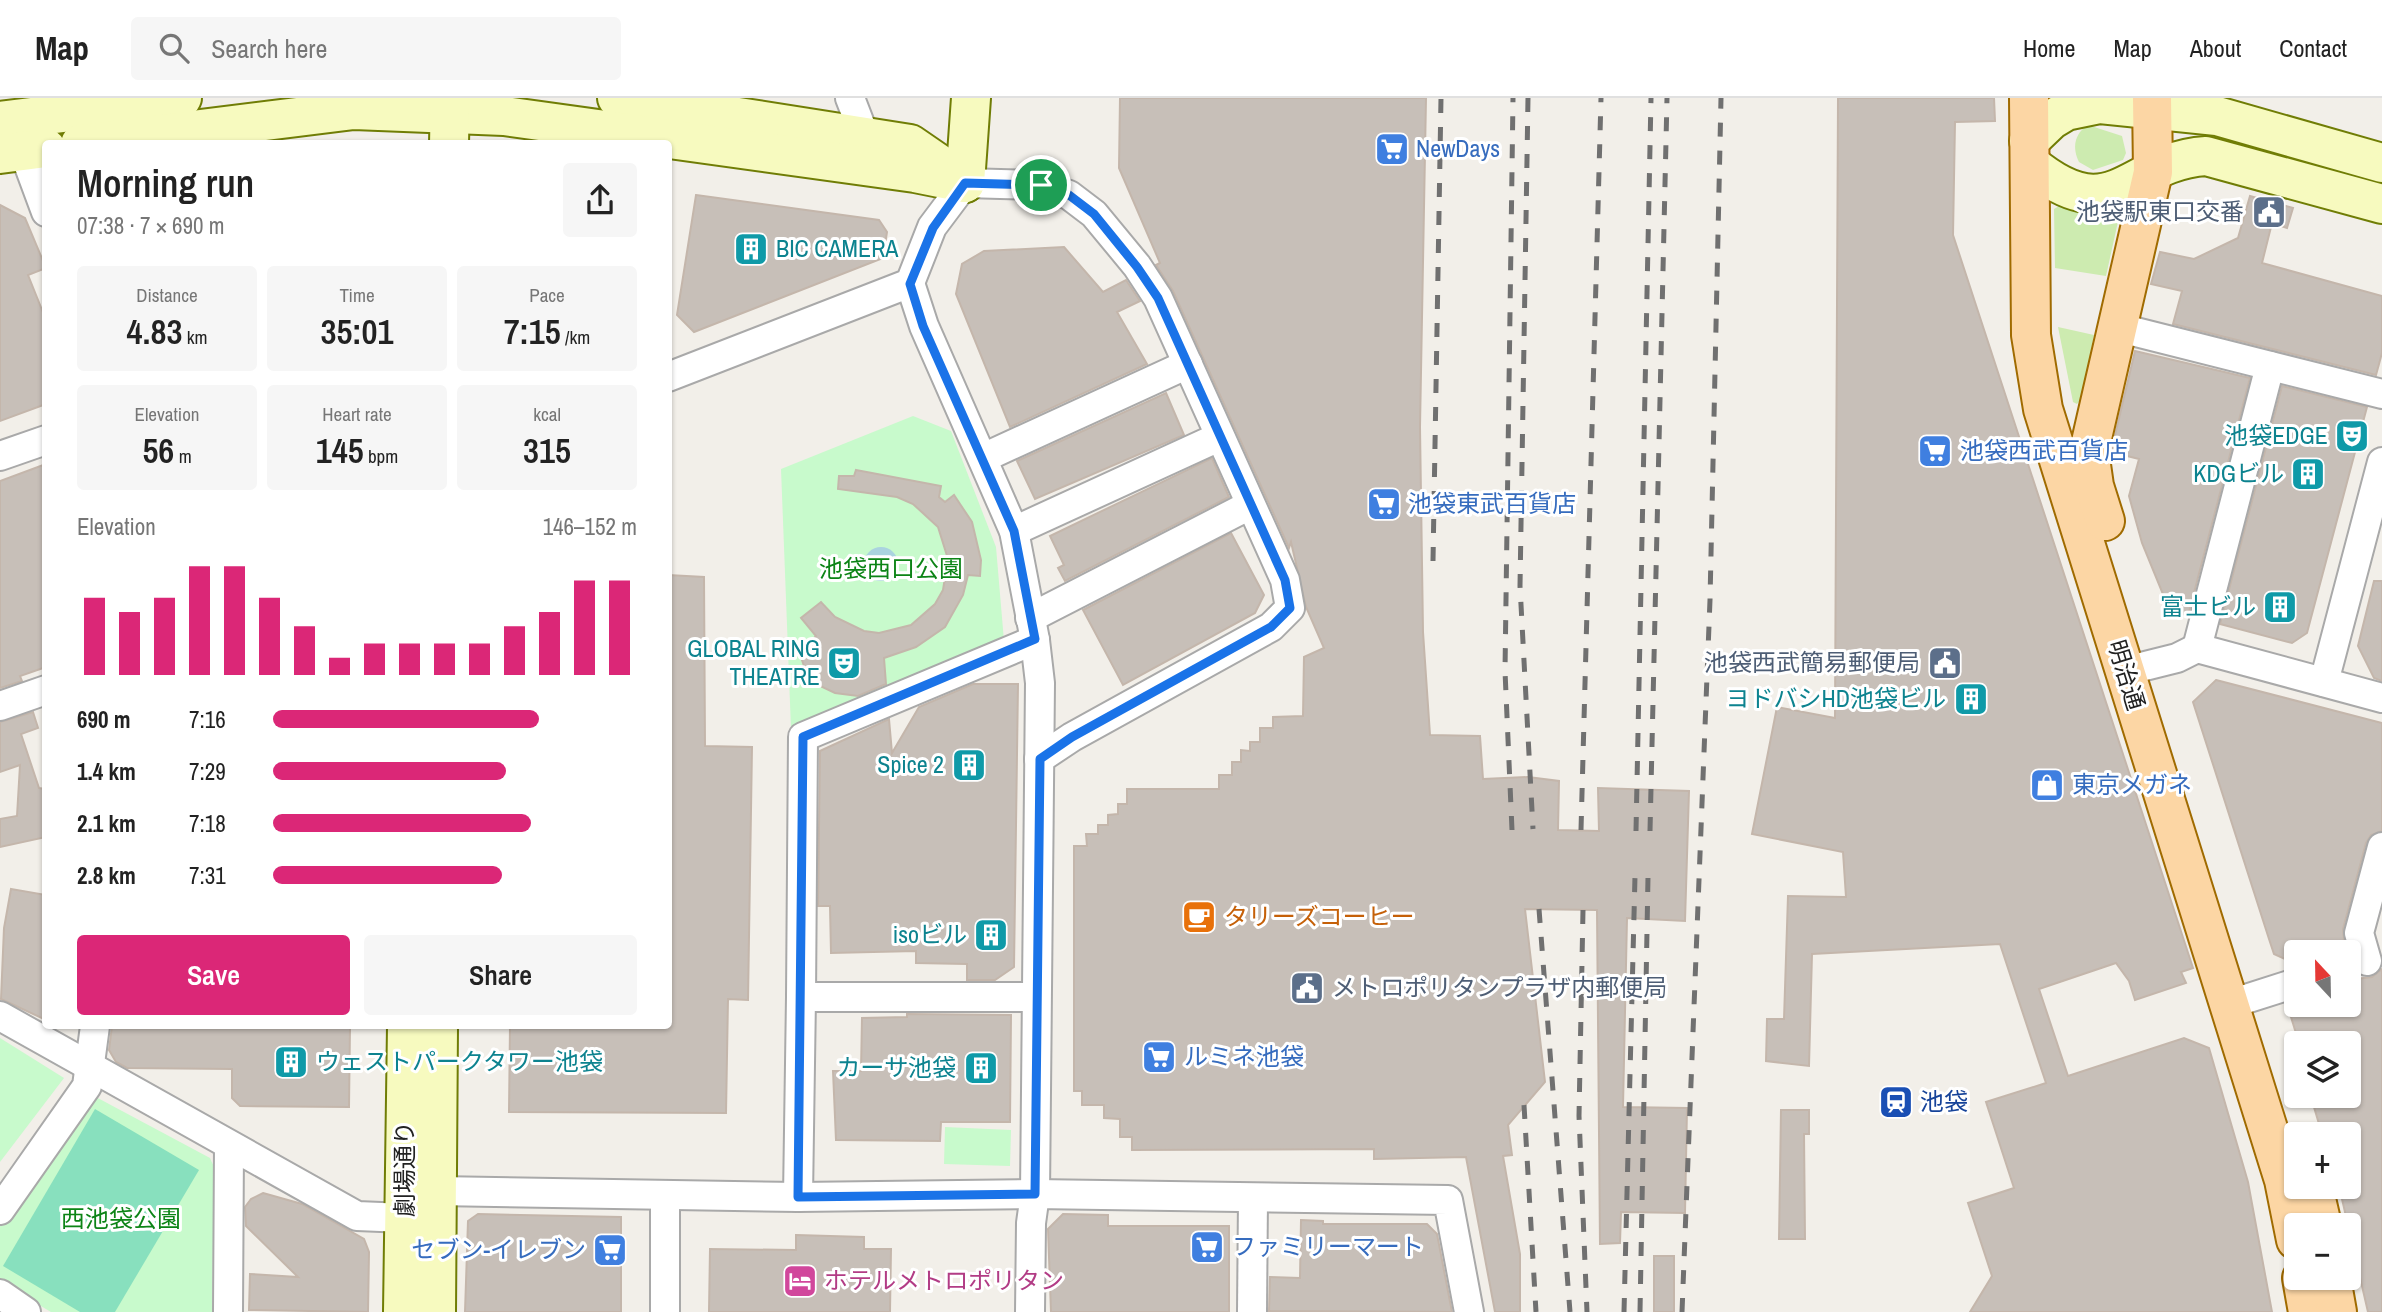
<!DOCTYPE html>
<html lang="en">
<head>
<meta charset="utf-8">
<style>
  body { margin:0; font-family:"Archivo Narrow","Noto Sans JP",sans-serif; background:#f6f6f6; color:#222; height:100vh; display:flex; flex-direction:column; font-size:26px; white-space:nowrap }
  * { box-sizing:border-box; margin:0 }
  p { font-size:23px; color:#767676 }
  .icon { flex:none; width:38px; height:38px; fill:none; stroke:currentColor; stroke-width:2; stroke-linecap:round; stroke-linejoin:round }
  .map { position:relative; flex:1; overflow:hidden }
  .panel { position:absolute; left:42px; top:42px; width:630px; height:889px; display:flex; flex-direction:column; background:#fff; border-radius:7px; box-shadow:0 2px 5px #0004 }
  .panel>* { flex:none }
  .needle { width:46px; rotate:338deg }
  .tools { position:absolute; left:2284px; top:842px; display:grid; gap:14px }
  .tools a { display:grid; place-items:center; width:77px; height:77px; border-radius:7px; background:#fff; box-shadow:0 2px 5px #0004; font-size:35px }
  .pin { position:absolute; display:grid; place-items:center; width:60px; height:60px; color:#fff; margin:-30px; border:4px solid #fff; border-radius:50%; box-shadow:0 2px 7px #0007 }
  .round { display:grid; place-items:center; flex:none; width:74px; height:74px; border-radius:7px; background:#f6f6f6 }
  .head { display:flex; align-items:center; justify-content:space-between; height:119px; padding:0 35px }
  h1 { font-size:38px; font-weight:600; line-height:52px }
  .metrics { display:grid; grid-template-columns:repeat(3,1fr); gap:10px; height:119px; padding:7px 35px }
  .metrics div { display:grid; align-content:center; border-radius:7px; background:#f6f6f6; text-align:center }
  .metrics b { font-size:35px; font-weight:600 }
  .metrics small { font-size:19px; font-weight:400 }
  .metrics p { font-size:19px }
  .chart { height:196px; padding:14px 35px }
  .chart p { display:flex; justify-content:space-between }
  .chart svg { width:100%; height:126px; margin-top:7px; stroke:#db2777; stroke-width:6 }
  .action { display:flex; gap:14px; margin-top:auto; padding:14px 35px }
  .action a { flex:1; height:80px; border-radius:7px; background:#db2777; color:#fff; font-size:28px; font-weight:600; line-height:80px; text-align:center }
  .action a+a { background:#f6f6f6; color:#222 }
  ul { padding:0 35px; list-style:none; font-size:23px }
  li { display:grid; grid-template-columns:112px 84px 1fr; align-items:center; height:52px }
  li i { height:18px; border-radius:9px; background:#db2777 }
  header { display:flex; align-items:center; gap:42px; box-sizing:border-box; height:98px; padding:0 35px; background:#fff; border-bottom:2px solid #e0e0e0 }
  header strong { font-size:33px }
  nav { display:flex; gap:38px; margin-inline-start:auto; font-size:24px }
  .search { width:490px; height:63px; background:#f6f6f6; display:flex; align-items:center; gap:18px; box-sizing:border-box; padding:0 24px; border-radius:7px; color:#767676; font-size:26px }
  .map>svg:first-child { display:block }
  .grass { fill:#cdebb0 }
  .park { fill:#c8facc }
  .pitch { fill:#88e0be }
  .water { fill:#aad3df }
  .building { fill:#c7bfb8; stroke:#c4b6ab; stroke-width:2 }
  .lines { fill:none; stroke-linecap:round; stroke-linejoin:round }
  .street-casing { stroke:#a9a9a9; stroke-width:32 }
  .secondary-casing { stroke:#707d05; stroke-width:42 }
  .primary-casing { stroke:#a06b00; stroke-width:42 }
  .street { stroke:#fff; stroke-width:28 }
  .secondary { stroke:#f7fabf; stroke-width:38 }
  .primary { stroke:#fcd6a4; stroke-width:38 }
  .rail { stroke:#707070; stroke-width:5; stroke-dasharray:14 14; stroke-linecap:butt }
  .route-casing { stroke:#fff; stroke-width:14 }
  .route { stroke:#1a73e8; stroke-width:9 }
  .labels { text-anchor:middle; stroke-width:6; stroke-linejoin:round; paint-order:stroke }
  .shop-label { font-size:24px; fill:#366cbe; stroke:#fff; text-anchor:start }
  .service-label { font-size:24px; fill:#4e5e75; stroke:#fff; text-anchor:end }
  .culture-label { font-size:24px; fill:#0d838f; stroke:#fff; text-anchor:end }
  .park-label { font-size:24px; fill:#0c8416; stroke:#fff }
  .street-label { font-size:24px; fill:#222; stroke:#fff }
  .food-label { font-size:24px; fill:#c56008; stroke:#fff; text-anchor:start }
  .transit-label { font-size:24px; fill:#164399; stroke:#fff; text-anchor:start }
  .hotel-label { font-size:24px; fill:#b23c85; stroke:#fff; text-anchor:start }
</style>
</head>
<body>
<header>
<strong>Map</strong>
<div class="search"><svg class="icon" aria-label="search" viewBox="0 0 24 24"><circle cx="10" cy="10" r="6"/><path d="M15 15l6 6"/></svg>Search here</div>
<nav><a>Home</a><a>Map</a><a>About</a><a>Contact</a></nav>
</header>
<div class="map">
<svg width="2382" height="1214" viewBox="0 0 2382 1214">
  <rect width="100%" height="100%" fill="#f2efe9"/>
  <!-- grass -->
  <g class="grass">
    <path d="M 2088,27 L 2122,38 L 2126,55 L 2123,62 L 2093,72 L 2079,64 C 2072,50 2074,36 2088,27 Z"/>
    <polygon points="2059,108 2099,115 2121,110 2106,178 2055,170 2054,111"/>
    <polygon points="2058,229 2094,237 2082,300 2077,306 2073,304"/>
  </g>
  <!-- park -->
  <g class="park">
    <polygon points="913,318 951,333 996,449 1004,543 791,631 781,371"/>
    <polygon points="0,940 64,980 0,1064"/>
    <polygon points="94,998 210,1060 214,1069 212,1214 51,1214 0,1184 0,1127"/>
    <polygon points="945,1029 1011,1032 1010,1068 944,1066"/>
  </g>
  <!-- pitch -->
  <polygon class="pitch" points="95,1011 199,1072 115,1214 80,1214 3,1168"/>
  <!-- water -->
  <circle class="water" cx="881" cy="466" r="17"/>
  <!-- building -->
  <g class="building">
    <polygon points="1120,0 1426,0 1420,329 1423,534 1430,637 1480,638 1483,681 1528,679 1559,683 1558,732 1599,733 1598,690 1689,693 1685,823 1627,820 1623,1009 1687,1010 1685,1115 1621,1114 1620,1145 1600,1146 1597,812 1525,811 1545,984 1508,1027 1512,1057 1503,1058 1520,1156 1520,1214 1495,1214 1466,1059 1374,1061 1374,1051 1132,1052 1132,1039 1120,1039 1120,1021 1104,1020 1104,1007 1082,1007 1082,993 1074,993 1074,748 1087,748 1086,736 1098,736 1098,727 1108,727 1108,717 1118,716 1118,706 1127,706 1127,691 1219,691 1219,677 1232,677 1232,664 1241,664 1241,652 1250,653 1250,644 1260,644 1260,630 1273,630 1273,619 1303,618 1304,559 1324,550 1306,509 1291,444 1289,450 1173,193 1156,167 1160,165 1119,70"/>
    <polygon points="1838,0 1994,0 1995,23 1955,24 1953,137 2193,870 2181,874 2186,885 2135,902 2129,883 2116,865 2039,891 2068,978 2184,940 2209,950 2248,1084 2272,1214 1970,1214 1992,1178 1968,1105 2014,1090 1986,1004 2046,985 2000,846 1812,856 1809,968 1766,963 1767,921 1784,921 1788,798 1846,799 1843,754 1752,736 1777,609 1835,620"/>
    <polygon points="696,97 879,122 887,134 883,160 694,234 677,217"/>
    <polygon points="2250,98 2293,110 2287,130 2272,125 2262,165 2382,198 2382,255 2376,277 2173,226 2182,193 2151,186 2160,154 2194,161 2238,140"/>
    <polygon points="0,107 25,120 46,170 28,177 46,222 46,306 0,323"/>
    <polygon points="1064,149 1103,194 1126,182 1140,203 1117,214 1147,266 1010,329 956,196 962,166 984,153"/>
    <polygon points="2135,253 2250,280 2188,518 2169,511 2142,445 2129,398 2139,361 2111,354"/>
    <polygon points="2282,288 2367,309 2307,535 2292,545 2220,526"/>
    <polygon points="1166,295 1184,337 1035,401 1017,363"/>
    <polygon points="1212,360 1229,399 1065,483 1058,470 1064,467 1050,438"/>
    <polygon points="46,366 46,569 20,578 22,583 0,590 0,383"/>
    <polygon points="856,372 941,388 939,399 945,404 954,397 972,424 981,462 980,478 968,477 963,497 945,529 916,549 884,560 886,586 858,598 835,595 818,587 806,574 800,556 816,538 801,520 821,504 835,519 864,533 879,535 911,527 935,506 943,492 948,461 938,429 913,406 897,399 838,391 839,378 854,378"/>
    <polygon points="1231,435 1264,497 1255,515 1123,587 1083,512"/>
    <polygon points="668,477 704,479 705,648 752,649 748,902 728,901 726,1015 509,1014 510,928 668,928"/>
    <polygon points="2374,483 2382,483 2382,583 2374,580 2358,548"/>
    <polygon points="2216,582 2382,625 2382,733 2371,737 2366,745 2343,831 2344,843 2341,848 2323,854 2296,854 2296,866 2274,856 2269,841 2193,604"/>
    <polygon points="973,586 1018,586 1014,869 995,882 967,882 967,866 916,865 916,853 831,855 830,808 818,808 820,653 889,621 892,655 919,609"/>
    <polygon points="33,614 38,630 21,636 39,690 46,691 46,739 0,749 0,721 17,718 20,667 0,674 0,624"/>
    <polygon points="11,791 46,797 46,922 1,901 4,830"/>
    <polygon points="2382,871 2382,1214 2368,1214 2339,1088 2348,1088 2348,1036 2322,1036 2314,1009 2319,1007 2316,998 2348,998 2348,945 2299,945 2287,906 2348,906 2348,882 2372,879"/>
    <polygon points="907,916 1011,917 1010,1024 941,1024 940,1043 836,1042 833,973 861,973 862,920 907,919"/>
    <polygon points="112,928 350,928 349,1009 240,1008 232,1000 232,971 127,970 116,964 109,952"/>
    <polygon points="1781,1012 1809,1012 1809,1036 1804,1036 1805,1141 1779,1141"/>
    <polygon points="263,1095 302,1106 364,1141 369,1154 368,1214 249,1212 250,1176 298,1179 246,1128 245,1109 251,1101"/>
    <polygon points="478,1116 621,1119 621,1214 465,1214 468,1123"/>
    <polygon points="1063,1116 1108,1117 1108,1128 1229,1128 1229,1214 1051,1214 1048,1131"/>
    <polygon points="1301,1122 1323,1123 1323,1126 1427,1126 1437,1136 1452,1214 1269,1213 1270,1179 1300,1180"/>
    <polygon points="796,1137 864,1139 864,1151 891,1151 890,1214 709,1214 710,1151 796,1152"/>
    <rect x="1654" y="1158" width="20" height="56"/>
  </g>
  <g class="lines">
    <!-- street casing -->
    <g class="street-casing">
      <g id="street">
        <polyline points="850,0 865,39"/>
        <polyline points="14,40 23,52 46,114"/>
        <polyline points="910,185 924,228 1014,433 1035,542 1040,585 1035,1096 1031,1125 1030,1214"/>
        <polyline points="2116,229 2382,296"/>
        <polyline points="668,279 910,185 932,129 965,85 1041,87 1069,97 1094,116 1137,168 1158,200 1285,482 1290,510 1271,529 1072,639 1039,661"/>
        <polyline points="0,358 46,342"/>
        <polyline points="983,360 1188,266"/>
        <polyline points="1014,433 1219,339"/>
        <polyline points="1030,520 1250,407"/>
        <polyline points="1035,542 803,639 801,899 1036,899"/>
        <polyline points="2197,550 2270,268"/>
        <polyline points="2125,573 2177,560 2197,550 2382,600"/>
        <polyline points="2324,584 2382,364"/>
        <polyline points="0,608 46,592"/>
        <polyline points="2367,863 2359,835 2382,749"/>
        <polyline points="2230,906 2296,885"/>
        <polyline points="0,918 357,1118 405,1120 437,1093 798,1099 1035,1096 1448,1102 1469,1214"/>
        <polyline points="798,1099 801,899"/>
        <polyline points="0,1112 87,988 95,928"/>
        <polyline points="0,1196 26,1214"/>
        <polyline points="228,1214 229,1049"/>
        <polyline points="665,1214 665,1097"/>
        <polyline points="1252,1214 1253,1100"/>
      </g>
    </g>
    <!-- secondary casing -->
    <g class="secondary-casing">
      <g id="secondary">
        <polyline points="617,0 910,46 958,79"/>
        <polyline points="0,23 182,0"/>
        <polyline points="2029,43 2051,22 2066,13 2100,6 2217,18 2382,65"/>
        <polyline points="80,46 354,12 504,18 915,75 965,85"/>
        <polyline points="449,46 450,0"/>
        <polyline points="0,56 46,50"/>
        <path d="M 2030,66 C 2114,135 2127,63 2206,58 L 2382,106"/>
        <polyline points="965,85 971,0"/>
        <polyline points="403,1214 407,928"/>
        <polyline points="436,1214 438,928"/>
      </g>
    </g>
    <!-- primary casing -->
    <g class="primary-casing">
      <g id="primary">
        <polyline points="2029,0 2031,237 2043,311 2284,1082 2296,1142"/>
        <polyline points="2105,423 2094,388 2089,353 2153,74 2152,0"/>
        <polyline points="2313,1088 2322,1127"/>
        <polyline points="2302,1180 2308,1214"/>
        <polyline points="2331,1180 2337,1214"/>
      </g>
    </g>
    <!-- street -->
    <use href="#street" class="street"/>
    <!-- secondary -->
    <use href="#secondary" class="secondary"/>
    <!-- primary -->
    <use href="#primary" class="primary"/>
    <!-- rail -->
    <g class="rail">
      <polyline points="1528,0 1520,488 1533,731"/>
      <polyline points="1433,463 1441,0"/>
      <polyline points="1512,732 1505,573 1513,0"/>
      <polyline points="1581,732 1601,0"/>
      <polyline points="1636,733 1651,0"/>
      <polyline points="1650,733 1667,0"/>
      <polyline points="1539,811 1570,1214"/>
      <polyline points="1583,812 1579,1018 1587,1214"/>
      <polyline points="1524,1007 1536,1214"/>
      <polyline points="1624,1214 1635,778"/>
      <polyline points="1640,1214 1648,779"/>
      <polyline points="1682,1214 1710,502 1721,0"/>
    </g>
  </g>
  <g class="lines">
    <!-- route casing -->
    <g class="route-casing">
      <polygon id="route" points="965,85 1041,87 1069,97 1094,116 1137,169 1158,200 1285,482 1290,510 1271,529 1072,639 1040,661 1035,1096 798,1099 803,639 1035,541 1014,433 923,228 910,186 933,130"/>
    </g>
    <!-- route -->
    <use href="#route" class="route"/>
  </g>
  <!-- icons -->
  <defs>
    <g id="supermarket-square" transform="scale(1.75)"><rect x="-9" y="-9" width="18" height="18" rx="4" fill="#3f7fe0" stroke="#fff"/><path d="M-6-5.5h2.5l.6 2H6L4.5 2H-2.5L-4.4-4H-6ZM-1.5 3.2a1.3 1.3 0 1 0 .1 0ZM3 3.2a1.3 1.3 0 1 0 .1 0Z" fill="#fff"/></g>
    <g id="civic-square" transform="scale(1.75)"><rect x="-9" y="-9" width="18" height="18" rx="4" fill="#5c6f8a" stroke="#fff"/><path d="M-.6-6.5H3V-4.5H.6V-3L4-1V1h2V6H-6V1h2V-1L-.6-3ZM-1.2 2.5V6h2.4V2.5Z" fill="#fff"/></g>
    <g id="building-square" transform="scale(1.75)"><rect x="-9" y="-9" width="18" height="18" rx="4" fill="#0f9aa8" stroke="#fff"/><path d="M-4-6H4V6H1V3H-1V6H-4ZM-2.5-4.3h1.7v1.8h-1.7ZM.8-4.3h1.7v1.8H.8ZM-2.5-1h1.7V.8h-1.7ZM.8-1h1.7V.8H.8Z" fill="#fff"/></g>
    <g id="theatre-square" transform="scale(1.75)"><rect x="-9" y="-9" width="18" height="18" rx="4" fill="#0f9aa8" stroke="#fff"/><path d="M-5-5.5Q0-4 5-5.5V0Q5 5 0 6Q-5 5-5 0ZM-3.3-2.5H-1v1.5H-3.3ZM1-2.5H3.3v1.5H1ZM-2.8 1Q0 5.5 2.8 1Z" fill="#fff"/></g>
    <g id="shop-square" transform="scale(1.75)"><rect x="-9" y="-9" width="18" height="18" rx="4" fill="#3f7fe0" stroke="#fff"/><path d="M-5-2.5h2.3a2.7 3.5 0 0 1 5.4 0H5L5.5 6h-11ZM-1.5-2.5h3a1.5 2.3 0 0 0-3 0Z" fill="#fff"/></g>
    <g id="cafe-square" transform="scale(1.75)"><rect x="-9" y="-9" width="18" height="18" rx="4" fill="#e8710a" stroke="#fff"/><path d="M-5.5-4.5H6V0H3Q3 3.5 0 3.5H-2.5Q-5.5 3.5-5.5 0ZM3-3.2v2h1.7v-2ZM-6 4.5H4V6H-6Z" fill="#fff"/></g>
    <g id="station-square" transform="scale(1.75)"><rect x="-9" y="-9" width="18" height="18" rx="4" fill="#1a4fb4" stroke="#fff"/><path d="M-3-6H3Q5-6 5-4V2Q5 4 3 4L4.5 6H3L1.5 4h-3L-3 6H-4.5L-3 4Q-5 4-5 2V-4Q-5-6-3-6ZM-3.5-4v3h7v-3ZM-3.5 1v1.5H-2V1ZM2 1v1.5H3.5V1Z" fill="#fff"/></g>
    <g id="hotel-square" transform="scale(1.75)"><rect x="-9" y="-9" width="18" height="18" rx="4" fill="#d1479c" stroke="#fff"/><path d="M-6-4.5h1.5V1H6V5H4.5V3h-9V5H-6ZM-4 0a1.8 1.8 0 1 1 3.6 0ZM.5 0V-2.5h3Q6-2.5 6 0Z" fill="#fff"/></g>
  </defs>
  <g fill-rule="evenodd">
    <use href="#supermarket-square" x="1392" y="51"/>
    <use href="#civic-square" x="2269" y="114"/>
    <use href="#building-square" x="751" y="151"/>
    <use href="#theatre-square" x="2352" y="338"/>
    <use href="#supermarket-square" x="1935" y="353"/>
    <use href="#building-square" x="2308" y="376"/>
    <use href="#supermarket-square" x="1384" y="406"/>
    <use href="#building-square" x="2280" y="509"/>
    <use href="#theatre-square" x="844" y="565"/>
    <use href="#civic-square" x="1945" y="565"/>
    <use href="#building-square" x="1971" y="601"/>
    <use href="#building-square" x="969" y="667"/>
    <use href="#shop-square" x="2047" y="687"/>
    <use href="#cafe-square" x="1199" y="819"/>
    <use href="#building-square" x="991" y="837"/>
    <use href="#civic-square" x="1307" y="890"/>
    <use href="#supermarket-square" x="1159" y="959"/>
    <use href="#building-square" x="291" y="964"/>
    <use href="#building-square" x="981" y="970"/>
    <use href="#station-square" x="1896" y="1004"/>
    <use href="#supermarket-square" x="1207" y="1149"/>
    <use href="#supermarket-square" x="610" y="1152"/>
    <use href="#hotel-square" x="800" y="1183"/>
  </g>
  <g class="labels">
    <!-- shop labels -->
    <g class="shop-label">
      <text x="1416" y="59">NewDays</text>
      <text x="1960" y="361">池袋西武百貨店</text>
      <text x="1408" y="414">池袋東武百貨店</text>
      <text x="2072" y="695">東京メガネ</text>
      <text x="1184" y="967">ルミネ池袋</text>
      <text x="1232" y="1157">ファミリーマート</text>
      <text x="586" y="1160" text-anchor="end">セブン-イレブン</text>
    </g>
    <!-- service labels -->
    <g class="service-label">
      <text x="2244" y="122">池袋駅東口交番</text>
      <text x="1920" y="573">池袋西武簡易郵便局</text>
      <text x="1332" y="898" text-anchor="start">メトロポリタンプラザ内郵便局</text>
    </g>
    <!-- culture labels -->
    <g class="culture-label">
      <text x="776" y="159" text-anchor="start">BIC CAMERA</text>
      <text x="2328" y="346">池袋EDGE</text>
      <text x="2284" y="384">KDGビル</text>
      <text x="2256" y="517">富士ビル</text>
      <text x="820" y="559">GLOBAL RING<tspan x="820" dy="28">THEATRE</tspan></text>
      <text x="1946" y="609">ヨドバシHD池袋ビル</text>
      <text x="944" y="675">Spice 2</text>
      <text x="967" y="845">isoビル</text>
      <text x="316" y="972" text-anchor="start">ウェストパークタワー池袋</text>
      <text x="956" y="978">カーサ池袋</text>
    </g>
    <!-- park labels -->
    <g class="park-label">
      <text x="891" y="479">池袋西口公園</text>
      <text x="121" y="1129">西池袋公園</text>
    </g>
    <!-- street labels -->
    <g class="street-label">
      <text transform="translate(2126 577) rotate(73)" y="8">明治通</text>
      <text transform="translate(405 1071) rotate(-90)" y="8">劇場通り</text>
    </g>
    <!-- food labels -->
    <g class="food-label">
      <text x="1224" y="827">タリーズコーヒー</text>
    </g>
    <!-- transit labels -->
    <g class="transit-label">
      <text x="1920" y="1012">池袋</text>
    </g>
    <!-- hotel labels -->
    <g class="hotel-label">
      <text x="824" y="1191">ホテルメトロポリタン</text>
    </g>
  </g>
</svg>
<div class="tools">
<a><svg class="needle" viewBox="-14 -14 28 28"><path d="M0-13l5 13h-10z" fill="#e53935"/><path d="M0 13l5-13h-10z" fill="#767676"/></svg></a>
<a><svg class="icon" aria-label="layers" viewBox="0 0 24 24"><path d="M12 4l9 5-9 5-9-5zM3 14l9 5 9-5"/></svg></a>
<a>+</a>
<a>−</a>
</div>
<div class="pin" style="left:1041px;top:87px;background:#1e9e55"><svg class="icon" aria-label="arrive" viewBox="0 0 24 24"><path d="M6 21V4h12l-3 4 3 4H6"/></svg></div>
<section class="panel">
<div class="head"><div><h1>Morning run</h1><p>07:38 · 7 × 690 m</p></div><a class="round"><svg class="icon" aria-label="share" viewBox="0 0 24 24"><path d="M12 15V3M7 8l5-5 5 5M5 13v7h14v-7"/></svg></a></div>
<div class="metrics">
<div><p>Distance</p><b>4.83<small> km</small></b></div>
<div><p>Time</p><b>35:01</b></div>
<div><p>Pace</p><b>7:15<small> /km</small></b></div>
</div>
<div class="metrics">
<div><p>Elevation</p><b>56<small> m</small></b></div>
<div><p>Heart rate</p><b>145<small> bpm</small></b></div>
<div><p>kcal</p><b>315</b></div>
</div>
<div class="chart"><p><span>Elevation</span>146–152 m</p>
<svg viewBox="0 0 160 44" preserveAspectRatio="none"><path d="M5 44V17M15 44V22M25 44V17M35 44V6M45 44V6M55 44V17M65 44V27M75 44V38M85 44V33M95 44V33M105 44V33M115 44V33M125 44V27M135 44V22M145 44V11M155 44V11"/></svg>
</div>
<ul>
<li><b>690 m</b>7:16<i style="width:73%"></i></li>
<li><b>1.4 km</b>7:29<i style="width:64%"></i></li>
<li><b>2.1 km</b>7:18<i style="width:71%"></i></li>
<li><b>2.8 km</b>7:31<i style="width:63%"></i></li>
</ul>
<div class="action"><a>Save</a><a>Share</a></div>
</section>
</div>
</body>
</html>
